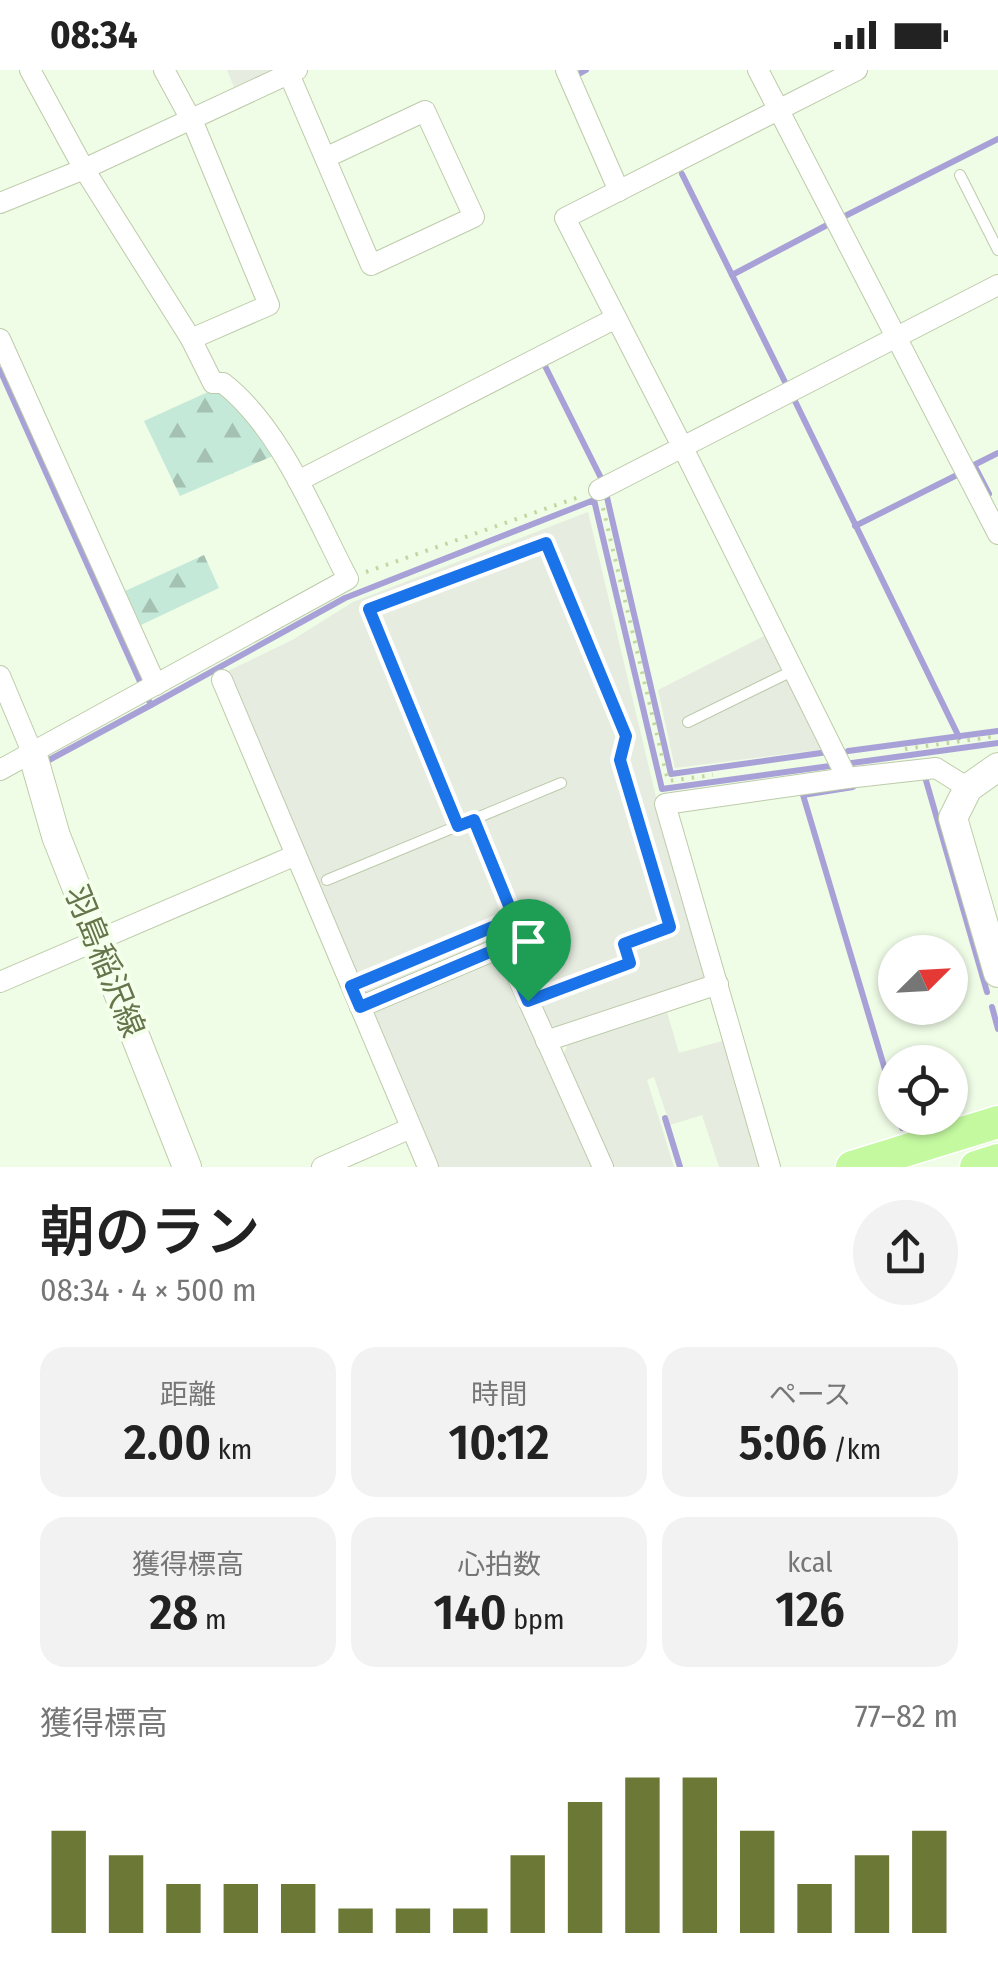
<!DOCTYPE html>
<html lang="ja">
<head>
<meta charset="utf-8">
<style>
  body { margin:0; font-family:"Fira Sans Condensed","Noto Sans JP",sans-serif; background:#f2f2f2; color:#222; height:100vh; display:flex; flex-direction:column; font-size:38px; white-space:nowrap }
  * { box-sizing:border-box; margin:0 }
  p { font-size:32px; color:#767676 }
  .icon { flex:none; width:55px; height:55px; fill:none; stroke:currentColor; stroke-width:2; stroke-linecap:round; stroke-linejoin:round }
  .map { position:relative; height:1097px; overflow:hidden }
  .drawer { display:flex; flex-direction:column; background:#fff; flex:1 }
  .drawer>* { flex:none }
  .needle { width:65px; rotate:66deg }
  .buttons { position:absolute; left:878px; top:865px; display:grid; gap:20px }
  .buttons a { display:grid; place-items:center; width:90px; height:90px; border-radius:50%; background:#fff; box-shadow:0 2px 8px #0004; font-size:50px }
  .pin { position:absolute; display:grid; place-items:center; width:85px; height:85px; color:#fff; margin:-102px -42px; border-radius:50% 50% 50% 0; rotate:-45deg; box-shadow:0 0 10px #0007 }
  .pin .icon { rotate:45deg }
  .round { display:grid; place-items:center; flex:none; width:105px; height:105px; border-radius:52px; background:#f2f2f2 }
  .overview { display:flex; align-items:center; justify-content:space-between; height:170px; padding:0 40px }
  h1 { font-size:55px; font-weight:600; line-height:75px }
  .metrics { display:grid; grid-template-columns:repeat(3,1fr); gap:15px; height:170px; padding:10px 40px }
  .metrics div { display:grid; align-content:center; border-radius:25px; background:#f2f2f2; text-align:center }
  .metrics b { font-size:50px; font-weight:600 }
  .metrics small { font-size:28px; font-weight:400 }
  .metrics p { font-size:28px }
  .chart { height:280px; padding:20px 40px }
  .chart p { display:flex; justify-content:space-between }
  .chart svg { width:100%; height:180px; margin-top:10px; stroke:#6c7936; stroke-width:6 }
  .status { display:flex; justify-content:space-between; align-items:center; height:70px; padding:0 50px; background:#fff; direction:ltr }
  .status svg { height:28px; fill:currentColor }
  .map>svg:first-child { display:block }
  .industrial { fill:#e7ece0 }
  .forest { fill:url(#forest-firs) }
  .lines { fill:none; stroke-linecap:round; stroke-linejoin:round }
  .stream { stroke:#a8a1d7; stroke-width:6 }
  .lane-casing { stroke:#bdcbaa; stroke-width:12 }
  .street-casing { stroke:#bdcbaa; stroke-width:22 }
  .secondary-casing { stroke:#becea8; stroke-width:30 }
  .primary-casing { stroke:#fff; stroke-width:35 }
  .path { stroke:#c3d6a1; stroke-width:4; stroke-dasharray:2.5 8; stroke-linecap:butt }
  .lane { stroke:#fff; stroke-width:10 }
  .street { stroke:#fff; stroke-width:20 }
  .secondary { stroke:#fff; stroke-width:28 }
  .primary { stroke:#c4f9a0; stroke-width:32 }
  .route-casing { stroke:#fff; stroke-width:20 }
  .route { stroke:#1a73e8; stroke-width:12 }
  .labels { text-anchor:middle; stroke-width:8; stroke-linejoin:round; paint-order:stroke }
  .street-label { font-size:32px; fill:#67754b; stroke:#f4ffec }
</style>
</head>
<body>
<div class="status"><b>08:34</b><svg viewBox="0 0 49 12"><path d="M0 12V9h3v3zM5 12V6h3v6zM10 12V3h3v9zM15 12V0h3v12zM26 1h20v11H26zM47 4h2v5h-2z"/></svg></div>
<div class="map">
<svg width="998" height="1097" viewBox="0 0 998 1097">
  <defs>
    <pattern id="forest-firs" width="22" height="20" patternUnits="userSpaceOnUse" patternTransform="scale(2.5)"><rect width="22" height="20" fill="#c5e9d9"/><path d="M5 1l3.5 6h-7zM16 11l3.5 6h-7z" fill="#a4c1b2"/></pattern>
  </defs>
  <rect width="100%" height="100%" fill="#effce6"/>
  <!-- industrial -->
  <g class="industrial">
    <polygon points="227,0 271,0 234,17"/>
    <polygon points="588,442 656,727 709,902 705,907 555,960 548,958 509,866 372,925 364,923 226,602 294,569 353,532"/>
    <polygon points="768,564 826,679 675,698 658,620"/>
    <polygon points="496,886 502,888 594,1097 435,1097 371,947 374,938"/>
    <polygon points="667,942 679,983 729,969 765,1097 719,1097 702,1045 670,1055 654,1007 647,1010 674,1097 609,1097 561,989 570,970"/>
  </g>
  <!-- forest -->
  <g class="forest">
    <polygon points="224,319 275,385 180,426 144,351 208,322"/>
    <polygon points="204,485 219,518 141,555 125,521"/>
  </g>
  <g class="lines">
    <!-- stream -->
    <g class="stream">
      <polyline points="577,5 586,0"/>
      <polyline points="682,104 785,312"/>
      <polyline points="845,146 998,69"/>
      <polyline points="732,205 829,154"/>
      <polyline points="545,296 601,408"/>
      <polyline points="0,300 142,616"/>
      <polyline points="793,327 959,667"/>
      <polyline points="606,423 671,704 828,682"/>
      <polyline points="989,424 974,395 998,383"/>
      <polyline points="855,456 957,405"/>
      <polyline points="149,631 151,635 345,528 594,430 662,719 998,673"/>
      <polyline points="848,681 998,661"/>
      <polyline points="49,690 151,635"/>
      <polyline points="920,707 925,707 987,922"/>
      <polyline points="853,717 803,725 895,1033"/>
      <polyline points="992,937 998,959"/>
      <polyline points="665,1048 680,1097"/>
      <polyline points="899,1048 902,1058"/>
    </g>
    <!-- lane casing -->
    <g class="lane-casing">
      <g id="lane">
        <polyline points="960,105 998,180"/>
        <polyline points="688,652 794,600"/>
        <polyline points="458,756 369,539 546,473 626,666 620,690 670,857 624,874 630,893 528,931"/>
        <polyline points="327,810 561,713"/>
        <polyline points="352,915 514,848 473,750"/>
      </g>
    </g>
    <!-- street casing -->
    <g class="street-casing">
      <g id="street">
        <polyline points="164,0 195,57 269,235 191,269"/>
        <polyline points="566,0 619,121"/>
        <polyline points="758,0 998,464"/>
        <polyline points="289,4 371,195 474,147 425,41 325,88"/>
        <polyline points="0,133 84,99 297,0"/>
        <polyline points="0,269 156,615"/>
        <polyline points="298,411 616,248"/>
        <polyline points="599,420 998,215"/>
        <polyline points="0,606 32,682"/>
        <polyline points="222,610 428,1097"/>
        <path d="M 0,700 L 348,509 C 315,446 280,357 223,313 L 213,313 L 191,269 L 84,99 L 30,0"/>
        <polyline points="847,708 682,376 565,148 857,0"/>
        <polyline points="0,912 296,785"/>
        <polyline points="360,937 504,876 603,1097"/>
        <polyline points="546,971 718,914"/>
        <polyline points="322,1097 411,1058"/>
        <polyline points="770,1097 665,734 847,708 936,698 968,718"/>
      </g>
    </g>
    <!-- secondary casing -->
    <g class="secondary-casing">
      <g id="secondary">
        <polyline points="32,682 56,766 187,1097"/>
        <polyline points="998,697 968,718 953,748 998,903"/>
      </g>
    </g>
    <!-- primary casing -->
    <g class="primary-casing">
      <g id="primary">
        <polyline points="852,1097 998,1052"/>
        <polyline points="976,1097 998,1090"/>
      </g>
    </g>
    <!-- path -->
    <g class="path">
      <polyline points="603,438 668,711 713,705"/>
      <polyline points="366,502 579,427"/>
      <polyline points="905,679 998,666"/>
    </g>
    <!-- lane -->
    <use href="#lane" class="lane"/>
    <!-- street -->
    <use href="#street" class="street"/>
    <!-- secondary -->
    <use href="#secondary" class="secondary"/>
    <!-- primary -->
    <use href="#primary" class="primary"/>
  </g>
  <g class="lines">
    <!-- route casing -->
    <g class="route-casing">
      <polygon id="route" points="546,473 626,666 620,690 670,857 624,874 630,893 528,931 504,876 360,937 351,916 514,848 474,750 458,756 369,539"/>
    </g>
    <!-- route -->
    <use href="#route" class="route"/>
  </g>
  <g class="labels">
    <!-- street labels -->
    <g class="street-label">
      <text transform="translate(105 891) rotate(68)" y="11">羽島稲沢線</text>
    </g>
  </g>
</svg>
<div class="buttons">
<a><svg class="needle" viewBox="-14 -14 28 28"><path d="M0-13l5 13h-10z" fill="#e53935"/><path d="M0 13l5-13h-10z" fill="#767676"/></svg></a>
<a><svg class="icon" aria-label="locate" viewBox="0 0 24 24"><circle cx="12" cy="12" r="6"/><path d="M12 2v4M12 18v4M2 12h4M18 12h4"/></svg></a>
</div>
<div class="pin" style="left:528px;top:931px;background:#1e9e55"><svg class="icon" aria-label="arrive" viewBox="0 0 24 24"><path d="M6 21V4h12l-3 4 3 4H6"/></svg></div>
</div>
<section class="drawer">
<div class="overview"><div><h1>朝のラン</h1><p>08:34 · 4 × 500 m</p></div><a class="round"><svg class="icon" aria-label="share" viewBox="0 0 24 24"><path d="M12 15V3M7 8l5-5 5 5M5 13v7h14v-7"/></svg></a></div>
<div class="metrics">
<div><p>距離</p><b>2.00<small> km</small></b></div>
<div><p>時間</p><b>10:12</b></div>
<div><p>ペース</p><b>5:06<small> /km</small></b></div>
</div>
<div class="metrics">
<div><p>獲得標高</p><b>28<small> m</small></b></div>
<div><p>心拍数</p><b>140<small> bpm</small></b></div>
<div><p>kcal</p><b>126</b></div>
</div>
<div class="chart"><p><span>獲得標高</span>77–82 m</p>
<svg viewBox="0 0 160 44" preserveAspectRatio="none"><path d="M5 44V19M15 44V25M25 44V32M35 44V32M45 44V32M55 44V38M65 44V38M75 44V38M85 44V25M95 44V12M105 44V6M115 44V6M125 44V19M135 44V32M145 44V25M155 44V19"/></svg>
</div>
</section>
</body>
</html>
